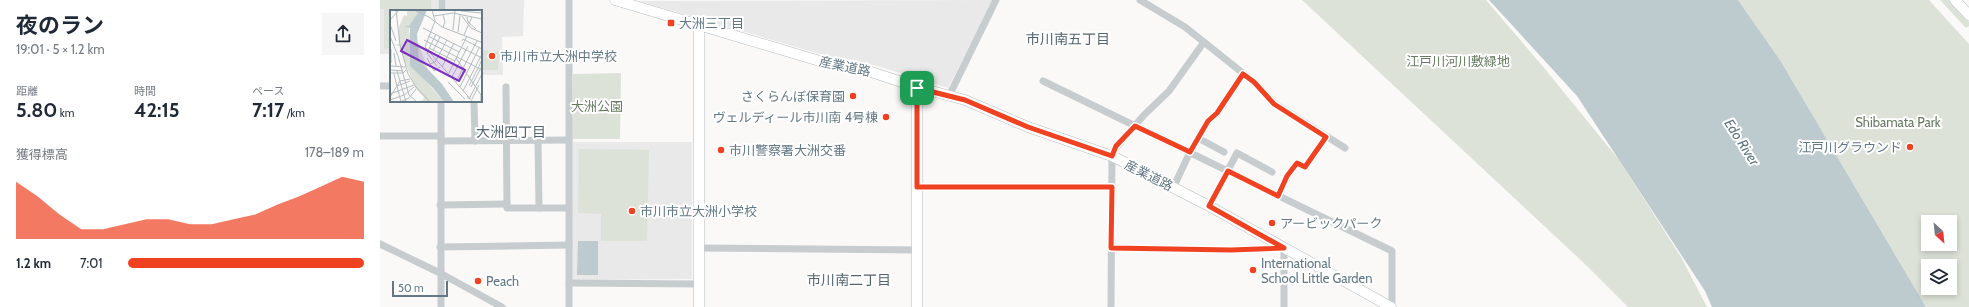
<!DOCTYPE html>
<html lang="ja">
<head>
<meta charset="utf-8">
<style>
  body { margin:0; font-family:Cabin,"Noto Sans JP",sans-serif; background:#f6f6f7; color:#1f2937; height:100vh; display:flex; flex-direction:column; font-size:15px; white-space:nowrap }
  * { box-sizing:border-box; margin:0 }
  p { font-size:13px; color:#747a83 }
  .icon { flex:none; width:22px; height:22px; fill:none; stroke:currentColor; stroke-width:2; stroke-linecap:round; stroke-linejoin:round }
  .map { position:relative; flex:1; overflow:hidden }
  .drawer { display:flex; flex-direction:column; background:#fff; width:380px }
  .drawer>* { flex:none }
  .needle { width:26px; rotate:153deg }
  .tools { position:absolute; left:1541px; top:215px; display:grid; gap:8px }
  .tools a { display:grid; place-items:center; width:36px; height:36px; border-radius:0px; background:#fff; box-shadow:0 2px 6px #0003; font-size:20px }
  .scale { position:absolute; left:12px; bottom:10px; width:56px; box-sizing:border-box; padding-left:4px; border:2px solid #627884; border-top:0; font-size:11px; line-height:14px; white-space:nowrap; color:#627884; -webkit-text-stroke:3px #fff; paint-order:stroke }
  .pin { position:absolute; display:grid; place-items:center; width:34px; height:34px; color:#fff; margin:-17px; border-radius:8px; box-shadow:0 2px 6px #0006 }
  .round { display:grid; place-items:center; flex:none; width:42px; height:42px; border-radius:0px; background:#f6f6f7 }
  .headline { display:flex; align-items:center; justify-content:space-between; height:68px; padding:0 16px }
  h1 { font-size:22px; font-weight:700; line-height:30px }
  .figures { display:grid; grid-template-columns:repeat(3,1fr); gap:6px; height:68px; padding:4px 16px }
  .figures div { display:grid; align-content:center }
  .figures b { font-size:20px; font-weight:700 }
  .figures small { font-size:11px; font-weight:400 }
  .figures p { font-size:11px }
  .chart { height:112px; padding:8px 16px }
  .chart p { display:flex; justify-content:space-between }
  .chart svg { width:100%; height:72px; margin-top:4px; fill:#f04121; opacity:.7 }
  ul { padding:0 16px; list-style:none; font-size:13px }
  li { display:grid; grid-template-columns:64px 48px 1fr; align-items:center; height:30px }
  li i { height:10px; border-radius:5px; background:#f04121 }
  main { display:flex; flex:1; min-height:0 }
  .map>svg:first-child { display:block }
  .built { fill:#e8e9e8 }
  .green { fill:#dce2d8; fill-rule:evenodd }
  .water { fill:#bdcbce }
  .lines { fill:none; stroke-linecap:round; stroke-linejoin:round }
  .secondary-casing { stroke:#b6bec2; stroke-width:11 }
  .street { stroke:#c7cccf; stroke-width:7 }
  .secondary { stroke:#fff; stroke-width:10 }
  .route-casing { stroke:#fff; stroke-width:8 }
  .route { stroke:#f04121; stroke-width:5 }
  .poi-dot { fill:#f04121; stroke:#fff; stroke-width:1.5 }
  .labels { text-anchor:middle; stroke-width:4; stroke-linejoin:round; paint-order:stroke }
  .poi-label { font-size:13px; fill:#627884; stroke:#fff; text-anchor:start }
  .park-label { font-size:13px; fill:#687b62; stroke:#fff }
  .street-label { font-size:13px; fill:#627884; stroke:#fff }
  .neighbourhood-label { font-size:14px; fill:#55656f; stroke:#fff }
  .water-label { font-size:14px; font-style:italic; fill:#5e787e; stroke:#fff }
  .inset-road { fill:none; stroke:#b4bdc2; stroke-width:1 }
  .view { fill:#7b2cbf; fill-opacity:0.15; stroke:#7b2cbf; stroke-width:2 }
  .inset-edge { fill:none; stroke:#627884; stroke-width:2 }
</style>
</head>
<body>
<main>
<section class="drawer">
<div class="headline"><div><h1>夜のラン</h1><p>19:01 · 5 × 1.2 km</p></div><a class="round"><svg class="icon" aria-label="share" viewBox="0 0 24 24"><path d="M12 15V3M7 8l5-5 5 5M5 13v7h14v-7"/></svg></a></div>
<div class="figures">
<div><p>距離</p><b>5.80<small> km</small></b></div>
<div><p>時間</p><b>42:15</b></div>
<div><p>ペース</p><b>7:17<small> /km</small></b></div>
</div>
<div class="chart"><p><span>獲得標高</span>178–189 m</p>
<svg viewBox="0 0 160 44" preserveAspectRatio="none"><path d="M0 44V9L10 18L20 29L30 38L40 38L50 35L60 32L70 32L80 35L90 35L100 32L110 29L120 23L130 18L140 12L150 6L160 9V44z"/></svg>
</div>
<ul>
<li><b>1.2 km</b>7:01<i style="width:100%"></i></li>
</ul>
</section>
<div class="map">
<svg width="1589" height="307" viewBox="0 0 1589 307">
  <rect width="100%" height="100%" fill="#faf9f7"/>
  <!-- built -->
  <g class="built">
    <polygon points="0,0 58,0 58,11 11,11 11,54 0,54"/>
    <polygon points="66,0 144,0 143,36 122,37 123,75 101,75 101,11 66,11"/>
    <polygon points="613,0 568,88 494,65 461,60 259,1"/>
    <polygon points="191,142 312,142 312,279 191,280"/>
  </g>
  <!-- green -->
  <g class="green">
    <polygon points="0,0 51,0 51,11 11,11 11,48 4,49 4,9 0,9"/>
    <polygon points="922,0 1106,0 1165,69 1239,160 1301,257 1327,307 1248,307 1206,265"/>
    <path d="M 1358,0 L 1549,0 L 1589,44 L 1589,307 L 1546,307 L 1400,60 ZM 1548,222 L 1570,222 L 1570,244 L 1548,244 ZM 1548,266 L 1570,266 L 1570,288 L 1548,288 Z"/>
    <polygon points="1560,0 1569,0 1589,22 1589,26 1586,28"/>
    <polygon points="101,50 119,51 118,70 101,70"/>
    <polygon points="241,73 240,139 192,139 193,74"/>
    <polygon points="199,149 269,150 267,241 221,241 221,214 198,213"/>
  </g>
  <!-- water -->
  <g class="water">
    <polygon points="1109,0 1358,0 1400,60 1546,307 1332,307 1325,291 1197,96"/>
    <polygon points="198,241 218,241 218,275 197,275"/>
  </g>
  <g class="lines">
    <!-- secondary casing -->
    <g class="secondary-casing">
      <g id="secondary">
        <polyline points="235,0 453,65 485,70 537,87 585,100 648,127 732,156 829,206 1011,307"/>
        <polyline points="1575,0 1589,15"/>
        <polyline points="319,24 319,307"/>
        <polyline points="537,87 537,307"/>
      </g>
    </g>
    <!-- street -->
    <g class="street">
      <polyline points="189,0 189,307"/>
      <polyline points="760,0 805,27 874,82 894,103 965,148"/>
      <polyline points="62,11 62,0"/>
      <polyline points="663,81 1012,251 1012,307"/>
      <polyline points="0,86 11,86"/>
      <polyline points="126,87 127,208 189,208"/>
      <polyline points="569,96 616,0"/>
      <polyline points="94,101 95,141"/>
      <polyline points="0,136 61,136"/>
      <polyline points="818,138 844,152"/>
      <polyline points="158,140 159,208"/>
      <polyline points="61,141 189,140"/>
      <polyline points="537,187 732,187"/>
      <polyline points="793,188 810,152 828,121 837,113 863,74"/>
      <polyline points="898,195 907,176 917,163 925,167 946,137"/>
      <polyline points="60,205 127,204"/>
      <polyline points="829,206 857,153 892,172"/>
      <polyline points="0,244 60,273 122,307"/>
      <polyline points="60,247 189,245"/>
      <polyline points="319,248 537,250"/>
      <polyline points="731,248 851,250 904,248 904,307"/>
      <polyline points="189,283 319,284"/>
      <polyline points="61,307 61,101"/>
      <polyline points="731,307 732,156 734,150 764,115 789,91 824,42"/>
    </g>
    <!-- secondary -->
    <use href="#secondary" class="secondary"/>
  </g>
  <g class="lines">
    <!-- route casing -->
    <g class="route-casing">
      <polygon id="route" points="863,74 874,82 894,104 946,137 925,167 917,163 907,176 898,196 848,171 829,206 904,248 851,250 731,248 732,187 537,187 537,88 585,100 648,127 732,156 736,146 755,126 810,152 828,121 837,113"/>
    </g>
    <!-- route -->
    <use href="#route" class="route"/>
  </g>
  <!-- markers -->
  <g class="poi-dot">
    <rect x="287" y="19" width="8" height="8" rx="2"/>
    <circle cx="112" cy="56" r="4"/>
    <circle cx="473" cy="96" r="4"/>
    <circle cx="506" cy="117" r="4"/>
    <circle cx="1530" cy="147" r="4"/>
    <circle cx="341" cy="150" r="4"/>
    <circle cx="252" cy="211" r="4"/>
    <circle cx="892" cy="223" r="4"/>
    <circle cx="873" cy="270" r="4"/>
    <circle cx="98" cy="281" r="4"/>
  </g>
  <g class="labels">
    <!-- poi labels -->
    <g class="poi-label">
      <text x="299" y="28">大洲三丁目</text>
      <text x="120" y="61">市川市立大洲中学校</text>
      <text x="465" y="101" text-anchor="end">さくらんぼ保育園</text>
      <text x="498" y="122" text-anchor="end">ヴェルディール市川南 4号棟</text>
      <text x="1522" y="152" text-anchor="end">江戸川グラウンド</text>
      <text x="349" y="155">市川警察署大洲交番</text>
      <text x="260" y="216">市川市立大洲小学校</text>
      <text x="900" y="228">アービックパーク</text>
      <text x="881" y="268">International<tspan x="881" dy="15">School Little Garden</tspan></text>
      <text x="106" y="286">Peach</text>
    </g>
    <!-- park labels -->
    <g class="park-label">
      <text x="1078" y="66">江戸川河川敷緑地</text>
      <text x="217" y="111">大洲公園</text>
      <text x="1518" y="127">Shibamata Park</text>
    </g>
    <!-- street labels -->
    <g class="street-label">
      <text transform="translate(465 66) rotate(12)" y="5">産業道路</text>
      <text transform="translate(769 175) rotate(27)" y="5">産業道路</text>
    </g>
    <!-- neighbourhood labels -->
    <g class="neighbourhood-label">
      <text x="688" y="44">市川南五丁目</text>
      <text x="131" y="137">大洲四丁目</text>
      <text x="469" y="285">市川南二丁目</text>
    </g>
    <!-- water labels -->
    <g class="water-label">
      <text transform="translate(1362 142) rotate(57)" y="5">Edo River</text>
    </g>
  </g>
  <!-- overview -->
  <g transform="translate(10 10)">
    <rect width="92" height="92" fill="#faf9f7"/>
    <path d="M 17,0 L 30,0 L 19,17 L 22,55 L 54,92 L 24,92 L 33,90 L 34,87 L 25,78 L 9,36 L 4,35 L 9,34 L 9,17 L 14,5 L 17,6 ZM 27,32 L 28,32 L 39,63 L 29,51 Z" fill="#dce2d8"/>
    <path d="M 30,0 L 37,0 L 27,24 L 29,50 L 52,74 L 64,92 L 54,92 L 43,78 L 20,56 L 20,18 L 15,16 L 19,16 Z" fill="#bdcbce"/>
    <path class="inset-road" d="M 6,0 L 10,35 L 18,64 L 26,77 L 40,92M 24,0 L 39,7 L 52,17 L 91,32M 42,0 L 45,11 L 35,37 L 83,92M 71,1 L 92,3M 44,6 L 63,3 L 92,9M 72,6 L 81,18 L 92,23M 77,7 L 78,12 L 86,19M 0,10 L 9,0M 0,14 L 6,31M 53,17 L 55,12 L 53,5M 33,18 L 92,48M 63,20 L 65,0M 68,22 L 70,5M 46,24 L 37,43 L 47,56M 74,25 L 82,7M 0,26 L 8,46M 38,26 L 69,42M 34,30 L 67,47M 72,31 L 73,29 L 92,39M 39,38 L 65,51M 43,41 L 50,27M 4,43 L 6,56M 8,46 L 19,85 L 27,92M 67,47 L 92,60M 37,48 L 44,61 L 50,57M 66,48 L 91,85 L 91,92M 1,53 L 1,39M 40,54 L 45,52 L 57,30M 0,56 L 15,57M 52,57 L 64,33M 0,60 L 13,61M 7,61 L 16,92M 0,63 L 13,63 L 16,60M 59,63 L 77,26M 4,64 L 11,92M 62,67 L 78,36M 58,72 L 75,89M 66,72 L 87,31M 7,76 L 20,71M 79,76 L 92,50M 70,77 L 89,38M 81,77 L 92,56M 73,81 L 92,44M 0,84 L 24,75M 14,85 L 24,77M 77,86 L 79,89 L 92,64M 0,87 L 10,71 L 20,69M 82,89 L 89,75M 0,90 L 14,85M 10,92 L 19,88 L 26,79M 23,92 L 36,92"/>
    <path class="view" d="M 17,30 L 75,60 L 69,71 L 11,41 Z"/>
    <rect width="92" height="92" class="inset-edge"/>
  </g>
</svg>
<div class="tools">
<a><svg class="needle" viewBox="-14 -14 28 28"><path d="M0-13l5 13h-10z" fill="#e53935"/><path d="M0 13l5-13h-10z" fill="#747a83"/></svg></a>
<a><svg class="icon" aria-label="layers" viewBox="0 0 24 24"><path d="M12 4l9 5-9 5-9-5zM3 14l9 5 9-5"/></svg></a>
</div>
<div class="scale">50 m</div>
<div class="pin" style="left:537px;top:88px;background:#1e9e55"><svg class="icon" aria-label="arrive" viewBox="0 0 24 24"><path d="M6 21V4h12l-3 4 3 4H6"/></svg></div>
</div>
</main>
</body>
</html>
